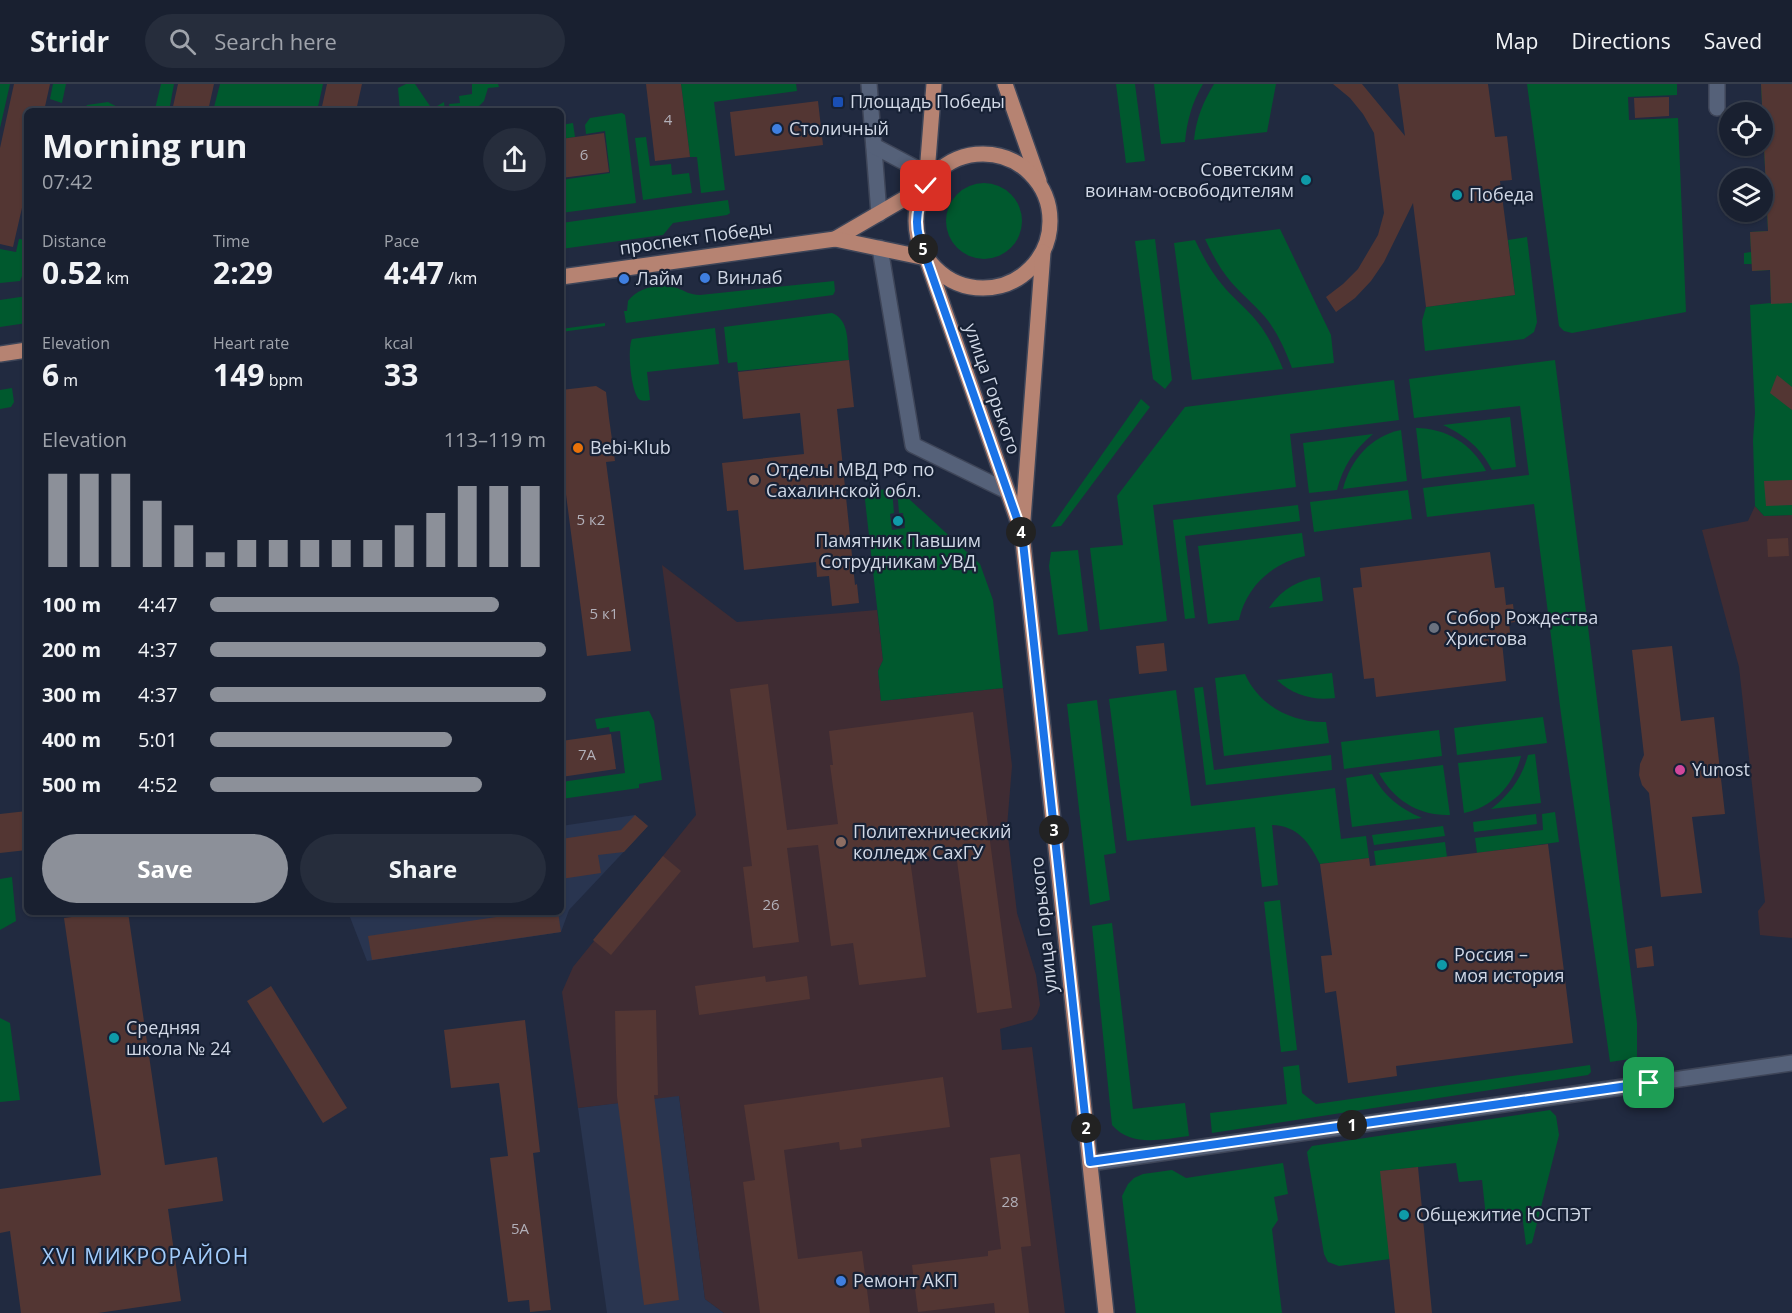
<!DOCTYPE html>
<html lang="en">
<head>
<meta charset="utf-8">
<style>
  body { margin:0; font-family:"Open Sans",sans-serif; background:#262d3c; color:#f1f3f6; height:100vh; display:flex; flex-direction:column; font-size:22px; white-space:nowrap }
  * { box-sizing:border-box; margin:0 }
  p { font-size:20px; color:#9fa3ab }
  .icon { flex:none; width:33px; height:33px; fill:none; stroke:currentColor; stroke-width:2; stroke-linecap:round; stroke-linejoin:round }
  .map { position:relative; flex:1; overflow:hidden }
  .side { position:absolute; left:24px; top:24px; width:540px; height:807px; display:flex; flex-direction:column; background:#192030; border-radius:9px; box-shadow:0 2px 4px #0004,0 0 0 2px #373e4c }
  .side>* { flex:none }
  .controls { position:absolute; left:1719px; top:18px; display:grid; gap:12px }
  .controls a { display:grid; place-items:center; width:54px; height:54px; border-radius:50%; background:#192030; box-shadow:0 2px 4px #0004,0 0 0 2px #373e4c; font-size:30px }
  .pin { position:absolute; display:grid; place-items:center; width:51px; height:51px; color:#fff; margin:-26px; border-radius:12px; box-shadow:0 3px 9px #0006 }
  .km { position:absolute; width:30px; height:30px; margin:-15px; border-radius:50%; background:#222; color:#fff; font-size:16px; line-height:30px; text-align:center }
  .round { display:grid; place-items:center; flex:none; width:63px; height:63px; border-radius:32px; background:#262d3c }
  .head { display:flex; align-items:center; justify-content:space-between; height:102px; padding:0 18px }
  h1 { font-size:33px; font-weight:700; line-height:45px }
  .stats { display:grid; grid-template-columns:repeat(3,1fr); gap:9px; height:102px; padding:6px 18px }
  .stats div { display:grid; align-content:center }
  .stats b { font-size:30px; font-weight:700 }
  .stats small { font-size:16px; font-weight:400 }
  .stats p { font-size:16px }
  .chart { height:168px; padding:12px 18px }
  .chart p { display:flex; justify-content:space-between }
  .chart svg { width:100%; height:108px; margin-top:6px; stroke:#8c9099; stroke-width:6 }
  .button { display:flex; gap:12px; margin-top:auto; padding:12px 18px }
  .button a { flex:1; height:69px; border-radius:36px; background:#8c9099; color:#fff; font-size:24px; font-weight:700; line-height:69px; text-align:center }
  .button a+a { background:#262d3c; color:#f1f3f6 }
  ul { padding:0 18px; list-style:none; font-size:20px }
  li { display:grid; grid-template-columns:96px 72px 1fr; align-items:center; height:45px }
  li i { height:15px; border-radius:8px; background:#8c9099 }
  header { display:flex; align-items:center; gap:36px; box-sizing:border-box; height:84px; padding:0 30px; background:#192030; border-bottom:2px solid #373e4c }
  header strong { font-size:28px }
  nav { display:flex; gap:33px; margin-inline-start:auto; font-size:21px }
  .search { width:420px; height:54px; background:#262d3c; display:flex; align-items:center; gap:15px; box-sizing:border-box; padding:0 21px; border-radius:33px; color:#9fa3ab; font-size:22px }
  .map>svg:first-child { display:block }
  .built { fill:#293550 }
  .education { fill:#3f2c33 }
  .green { fill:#00592e }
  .building { fill:#533633 }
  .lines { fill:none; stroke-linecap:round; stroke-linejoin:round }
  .minor-casing { stroke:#3e4558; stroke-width:18 }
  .major-casing { stroke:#3e4558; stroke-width:18 }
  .minor { stroke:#556179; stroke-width:15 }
  .major { stroke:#b68372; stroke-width:15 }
  .route-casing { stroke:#fff; stroke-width:12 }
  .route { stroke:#1a73e8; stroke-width:8 }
  .transit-dot { fill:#1a4fb4; stroke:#172135; stroke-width:2 }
  .shop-dot { fill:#3f7fe0; stroke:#172135; stroke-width:2 }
  .culture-dot { fill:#0f9aa8; stroke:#172135; stroke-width:2 }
  .food-dot { fill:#e8710a; stroke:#172135; stroke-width:2 }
  .education-dot { fill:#8d6e63; stroke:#172135; stroke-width:2 }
  .worship-dot { fill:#6b7280; stroke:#172135; stroke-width:2 }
  .hotel-dot { fill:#d1479c; stroke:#172135; stroke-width:2 }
  .labels { text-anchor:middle; stroke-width:4.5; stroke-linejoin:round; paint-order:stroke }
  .number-label { font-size:15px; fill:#b2b0b9 }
  .poi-label { font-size:18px; fill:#d1d8e6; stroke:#172135; text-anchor:start }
  .street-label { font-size:18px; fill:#d1d8e6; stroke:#172135 }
  .quarter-label { font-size:21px; letter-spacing:1.5px; fill:#a2ccfb; stroke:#172135 }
</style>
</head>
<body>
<header>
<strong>Stridr</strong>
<div class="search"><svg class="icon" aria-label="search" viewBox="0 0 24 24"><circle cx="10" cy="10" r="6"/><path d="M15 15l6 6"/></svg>Search here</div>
<nav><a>Map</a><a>Directions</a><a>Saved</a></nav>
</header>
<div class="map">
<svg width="1792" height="1229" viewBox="0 0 1792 1229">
  <rect width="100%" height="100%" fill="#212a40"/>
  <!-- built -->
  <g class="built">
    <polygon points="635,731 648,742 569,826 561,848 367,877 348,828 561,828 561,742"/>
    <polygon points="679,1011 705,1215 724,1229 607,1229 578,1024"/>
  </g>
  <!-- education -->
  <g class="education">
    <polygon points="1755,422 1764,432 1792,431 1792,854 1760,851 1758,827 1765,818 1739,583 1702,446 1748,437"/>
    <polygon points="662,481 737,538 877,526 883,576 878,587 881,617 1003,604 1012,682 1007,743 1017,829 1036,891 1040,921 1037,930 1032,936 1000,945 1002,966 1032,963 1065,1229 724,1229 705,1215 679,1012 578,1024 562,908 573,883 696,731"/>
  </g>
  <!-- green -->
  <g class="green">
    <polygon points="0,0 10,0 0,44"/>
    <polygon points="53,0 66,0 62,19 50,15"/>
    <polygon points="161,0 174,0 169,27 155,25"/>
    <polygon points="220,0 323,0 317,27 213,27"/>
    <polygon points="406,0 415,0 432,25 444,18 445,27 400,27 398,4"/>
    <polygon points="472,0 498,0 499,3 488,4 484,17 475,26 450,27 449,20 460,19 459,12 472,10"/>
    <polygon points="681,0 796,0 797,7 714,18 725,106 701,109 697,73 690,73"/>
    <polygon points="1116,0 1135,0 1145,77 1126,79"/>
    <path d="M 1154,0 L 1203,0 C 1192,18 1187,37 1185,58 L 1161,60 Z"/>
    <path d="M 1214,0 L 1276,0 L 1267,48 L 1194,56 C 1196,35 1203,18 1214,0 Z"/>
    <polygon points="1527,0 1677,0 1677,11 1628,13 1629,36 1678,34 1686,228 1572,249 1564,247 1559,242"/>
    <polygon points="1761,0 1792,0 1792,431 1764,432 1755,422 1753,356 1755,329 1750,221 1771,219 1770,186 1752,187 1752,180 1744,180 1744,169 1751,168 1750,148 1768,147"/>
    <polygon points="108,18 125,27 83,27 87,21"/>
    <polygon points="622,29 625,31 636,119 561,129 561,96 610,89 605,47 586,50 585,41 590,34"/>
    <polygon points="573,39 575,53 561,55 561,41"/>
    <polygon points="646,53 650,82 671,80 672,91 689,89 692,109 643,116 635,54"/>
    <circle cx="984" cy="137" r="38"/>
    <polygon points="728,116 730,129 727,131 673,139 663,151 561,165 561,139"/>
    <path d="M 1280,145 L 1331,251 L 1334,279 L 1292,284 C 1286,268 1279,252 1269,238 C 1258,223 1243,212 1231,198 C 1220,185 1212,170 1205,155 Z"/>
    <polygon points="1527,153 1537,238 1534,248 1524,255 1425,267 1422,237 1426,223 1515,211 1508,156"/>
    <polygon points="19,155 27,156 27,180 20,197 0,199 0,165 16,168"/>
    <polygon points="1155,155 1172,296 1165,305 1153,295 1135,157"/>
    <path d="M 1195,156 C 1203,173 1212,189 1224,203 C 1236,217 1251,228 1262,244 C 1271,257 1277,271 1283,285 L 1192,296 L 1174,159 Z"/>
    <path d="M 834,197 L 835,207 L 833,211 L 626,239 L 624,227 L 627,227 L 628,217 C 638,203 660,199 677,204 C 685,207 690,211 700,211 Z"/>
    <polygon points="27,212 27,239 0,243 0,216"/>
    <path d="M 832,229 C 850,236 847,259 849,276 L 738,287 L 737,278 L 728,279 L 724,243 Z"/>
    <polygon points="605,239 605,242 561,248 561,245"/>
    <path d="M 715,244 L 719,280 L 647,288 L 650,316 C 647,317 643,317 640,316 C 631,310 627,264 632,255 Z"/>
    <polygon points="1555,276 1637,939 1637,974 1610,978 1561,630 1534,420 1427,433 1423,404 1529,391 1520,322 1414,334 1409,295"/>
    <polygon points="1394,296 1399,336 1290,350 1296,403 1153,421 1167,537 1100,546 1090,464 1123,461 1117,412 1185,323"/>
    <polygon points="12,304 14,318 11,323 0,325 0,306"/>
    <polygon points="1141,315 1150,323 1061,442 1051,443"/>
    <path d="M 1510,333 L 1516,383 L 1492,386 C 1481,364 1466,352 1443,341 Z"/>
    <path d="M 1416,344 C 1446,344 1472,360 1486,387 L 1422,395 Z"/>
    <path d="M 1401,346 L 1407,397 L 1343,405 C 1350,376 1371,352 1401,346 Z"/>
    <path d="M 1373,350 C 1354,366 1343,382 1337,406 L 1309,409 L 1303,359 Z"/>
    <polygon points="897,404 980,480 993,516 1003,604 881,617 878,587 883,576 864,407 892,405 894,429 890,430 892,446 905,444 903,429 899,429"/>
    <polygon points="1408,406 1412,435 1314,448 1310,418"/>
    <polygon points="1298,421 1300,437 1185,452 1195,534 1185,535 1173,436"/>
    <path d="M 1302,449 L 1305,472 C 1272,479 1246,503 1239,536 L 1208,540 L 1198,462 Z"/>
    <polygon points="1078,466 1088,547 1058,551 1049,482 1051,468"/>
    <path d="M 1320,493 L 1323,517 L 1269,524 C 1281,505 1299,496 1320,493 Z"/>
    <path d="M 1332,589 L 1335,614 C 1313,617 1293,611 1277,596 Z"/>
    <path d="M 1245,590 C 1259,622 1293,639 1326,638 L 1329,659 L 1224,672 L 1215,594 Z"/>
    <polygon points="1203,603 1214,686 1331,671 1332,686 1206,701 1194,604"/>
    <path d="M 1176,606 L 1191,722 L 1335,704 L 1341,755 L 1366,752 L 1369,774 L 1320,780 C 1309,758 1298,742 1272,741 L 1278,801 L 1262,803 L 1255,743 L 1127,757 L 1109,615 Z"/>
    <polygon points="1097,616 1116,769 1104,771 1110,816 1090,821 1067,620"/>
    <polygon points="649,627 654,637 662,696 639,700 639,704 561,715 561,698 625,689 620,647 610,648 609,643 597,645 595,635"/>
    <polygon points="1543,633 1547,659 1457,671 1454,644"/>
    <polygon points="1439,646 1442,672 1344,685 1341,658"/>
    <path d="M 1535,670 L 1541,719 L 1491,725 C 1510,710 1522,694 1528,671 Z"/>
    <path d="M 1521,672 C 1514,700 1494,723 1464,729 L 1458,679 Z"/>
    <path d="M 1443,681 L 1450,731 C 1419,732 1393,716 1379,689 Z"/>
    <path d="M 1372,690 C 1384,712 1399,724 1422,734 L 1352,743 L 1346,694 Z"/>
    <polygon points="1555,728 1559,758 1477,769 1475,754 1543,746 1542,730"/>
    <polygon points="1536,730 1537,740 1474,748 1473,738"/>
    <polygon points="1443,742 1445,752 1374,761 1372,751"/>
    <polygon points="1445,758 1447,773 1376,782 1374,767"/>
    <polygon points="12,793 16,837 0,846 0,795"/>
    <polygon points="1280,816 1297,966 1281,968 1264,818"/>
    <path d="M 1112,839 L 1133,1025 L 1185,1019 L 1189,1052 C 1162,1055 1132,1064 1112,1041 L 1092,842 Z"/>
    <polygon points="0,934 10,939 20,1016 0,1018"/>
    <polygon points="1299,981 1302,1009 1316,1020 1590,981 1591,988 1588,991 1212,1049 1210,1029 1287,1020 1283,983"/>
    <polygon points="1550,1026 1556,1032 1559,1051 1532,1159 1526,1161 1522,1130 1486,1133 1482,1096 1459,1098 1456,1079 1381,1087 1390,1175 1339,1182 1328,1178 1324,1170 1307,1068 1312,1062"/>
    <polygon points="1283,1079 1288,1110 1274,1113 1278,1136 1272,1145 1282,1229 1136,1229 1122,1112 1128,1100 1134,1094 1143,1090 1172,1086 1186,1094"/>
  </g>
  <!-- building -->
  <g class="building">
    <polygon points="14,0 50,0 44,27 27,27 27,102 13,163 0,160 0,64"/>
    <polygon points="178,0 214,0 208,27 172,27"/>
    <polygon points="327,0 362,0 356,27 321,27"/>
    <polygon points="646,0 681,0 690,73 655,77"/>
    <polygon points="1333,0 1362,0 1405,52 1398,0 1488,0 1495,53 1507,52 1512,96 1500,97 1515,211 1426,223 1413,119 1384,178 1371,197 1355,214 1336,228 1326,213 1343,200 1358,185 1378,151 1384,129 1374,49 1363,30 1350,14"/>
    <polygon points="1761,0 1792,0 1792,219 1771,220 1770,186 1752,187 1750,148 1768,147"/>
    <polygon points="1669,13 1669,32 1635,34 1634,14"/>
    <polygon points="818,17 823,61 735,72 730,28"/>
    <polygon points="604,49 609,88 561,94 561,55"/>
    <polygon points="849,276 854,323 837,325 855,501 857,500 859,519 832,522 829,492 817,493 816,478 744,486 738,426 727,427 722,379 804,370 800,329 743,335 738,288"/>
    <polygon points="1777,291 1792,303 1792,326 1770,309"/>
    <polygon points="596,302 606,308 609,334 615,377 606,378 631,567 587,572 561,372 561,306"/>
    <polygon points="1792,396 1792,421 1766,422 1764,397"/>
    <polygon points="1788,454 1789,472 1768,473 1767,455"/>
    <polygon points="1490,468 1495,504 1504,503 1506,521 1513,520 1515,538 1509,539 1511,557 1502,558 1506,597 1376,613 1374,594 1364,595 1353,504 1362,503 1360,484"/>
    <polygon points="1164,559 1167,587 1139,590 1136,562"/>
    <polygon points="1672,562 1681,637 1714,633 1725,730 1692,733 1702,809 1661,813 1649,709 1642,701 1639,691 1640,680 1644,671 1632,566"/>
    <polygon points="768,600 787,746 838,740 830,681 833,681 829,647 973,628 1012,924 977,929 956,769 910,775 926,893 859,901 853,859 831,862 818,761 787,764 799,858 753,864 743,783 752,782 730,605"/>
    <polygon points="611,650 616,685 561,693 561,657"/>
    <polygon points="27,727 27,766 0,769 0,730"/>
    <polygon points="635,731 648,742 624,768 598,771 601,789 561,795 561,755 621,746"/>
    <polygon points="1548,760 1573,959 1396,982 1397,992 1348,999 1336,907 1325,909 1323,891 1321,872 1332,871 1320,780 1369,774 1370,782"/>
    <polygon points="663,772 681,787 611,871 593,856"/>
    <polygon points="109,828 128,828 165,1081 217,1073 223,1117 168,1125 181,1217 98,1229 21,1229 10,1147 0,1149 0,1105 101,1091 64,834"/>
    <polygon points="530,828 558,828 561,848 372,876 368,852"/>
    <polygon points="1652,862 1654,882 1637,884 1635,865"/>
    <polygon points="765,892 766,898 807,892 810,915 699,931 695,902"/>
    <polygon points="271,902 347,1024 323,1039 247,917"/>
    <polygon points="656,926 658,1011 654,1011 679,1216 644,1221 617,1012 615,927"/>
    <polygon points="525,936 540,1068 533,1069 551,1226 530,1228 529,1216 508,1218 490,1074 508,1072 499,999 451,1004 444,946"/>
    <polygon points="943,993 950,1043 861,1055 862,1063 840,1066 839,1058 784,1066 798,1175 862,1167 870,1229 760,1229 743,1098 755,1096 744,1021"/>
    <polygon points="1020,1070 1031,1162 1021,1163 1029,1229 995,1229 994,1219 918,1228 912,1181 988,1172 988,1167 1001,1165 990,1074"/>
    <polygon points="1418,1083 1432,1229 1395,1229 1380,1087"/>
  </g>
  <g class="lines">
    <!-- minor casing -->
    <g class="minor-casing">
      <g id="minor">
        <polyline points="869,0 879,130"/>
        <polyline points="1717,0 1717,24"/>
        <polyline points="874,62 927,90"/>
        <polyline points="880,164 913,361 1007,407"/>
        <polyline points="1090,1079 1792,979"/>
      </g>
    </g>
    <!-- major casing -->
    <g class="major-casing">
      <g id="major">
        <polyline points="1005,0 1039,97"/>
        <circle cx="983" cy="137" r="67"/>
        <polyline points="926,102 934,0"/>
        <polyline points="835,155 926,102"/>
        <polyline points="1043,168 1022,449 1106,1229"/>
        <polyline points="928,179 1020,443"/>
        <polyline points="561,193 835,155 926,174"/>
        <polyline points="0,270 27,266"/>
      </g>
    </g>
    <!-- minor -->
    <use href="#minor" class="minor"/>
    <!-- major -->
    <use href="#major" class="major"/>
  </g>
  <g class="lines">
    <!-- route casing -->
    <g class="route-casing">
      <path id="route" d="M 926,102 C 914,130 914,146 926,174 L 1022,449 L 1090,1078 L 1649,999"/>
    </g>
    <!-- route -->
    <use href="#route" class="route"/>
  </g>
  <!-- markers -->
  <rect class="transit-dot" x="832" y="12" width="12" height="12" rx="3"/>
  <g class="shop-dot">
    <circle cx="777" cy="45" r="6"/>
    <circle cx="705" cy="194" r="6"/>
    <circle cx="624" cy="195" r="6"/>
    <circle cx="841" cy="1197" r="6"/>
  </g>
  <g class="culture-dot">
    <circle cx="1306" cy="96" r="6"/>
    <circle cx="1457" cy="111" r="6"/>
    <circle cx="898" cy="437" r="6"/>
    <circle cx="1442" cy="881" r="6"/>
    <circle cx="114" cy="954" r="6"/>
    <circle cx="1404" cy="1131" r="6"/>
  </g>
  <circle class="food-dot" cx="578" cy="364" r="6"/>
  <g class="education-dot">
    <circle cx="754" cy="396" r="6"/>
    <circle cx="841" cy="758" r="6"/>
  </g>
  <circle class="worship-dot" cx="1434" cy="544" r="6"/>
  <circle class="hotel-dot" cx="1680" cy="686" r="6"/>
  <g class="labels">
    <!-- number labels -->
    <g class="number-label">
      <text x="668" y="41">4</text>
      <text x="584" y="76">6</text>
      <text x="591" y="441">5 к2</text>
      <text x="604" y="535">5 к1</text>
      <text x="587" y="676">7А</text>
      <text x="771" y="826">26</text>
      <text x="1010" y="1123">28</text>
      <text x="520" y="1150">5А</text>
    </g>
    <!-- poi labels -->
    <g class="poi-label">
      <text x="850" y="24">Площадь Победы</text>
      <text x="789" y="51">Столичный</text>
      <text x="1294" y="92" text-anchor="end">Советским<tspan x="1294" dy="21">воинам-освободителям</tspan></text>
      <text x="1469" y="117">Победа</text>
      <text x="717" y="200">Винлаб</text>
      <text x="636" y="201">Лайм</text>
      <text x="590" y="370">Bebi-Klub</text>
      <text x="766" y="392">Отделы МВД РФ по<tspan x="766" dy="21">Сахалинской обл.</tspan></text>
      <text x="898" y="463" text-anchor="middle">Памятник Павшим<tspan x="898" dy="21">Сотрудникам УВД</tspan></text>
      <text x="1446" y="540">Собор Рождества<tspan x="1446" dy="21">Христова</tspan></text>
      <text x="1692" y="692">Yunost</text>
      <text x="853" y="754">Политехнический<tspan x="853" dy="21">колледж СахГУ</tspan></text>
      <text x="1454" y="877">Россия –<tspan x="1454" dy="21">моя история</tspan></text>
      <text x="126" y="950">Средняя<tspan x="126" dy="21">школа № 24</tspan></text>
      <text x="1416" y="1137">Общежитие ЮСПЭТ</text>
      <text x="853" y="1203">Ремонт АКП</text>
    </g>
    <!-- street labels -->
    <g class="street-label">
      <text transform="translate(696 154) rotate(-8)" y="6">проспект Победы</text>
      <text transform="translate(992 305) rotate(71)" y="6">улица Горького</text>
      <text transform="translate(1044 841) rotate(-96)" y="6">улица Горького</text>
    </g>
    <!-- quarter labels -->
    <g class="quarter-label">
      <text x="146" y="1180">XVI МИКРОРАЙОН</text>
    </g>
  </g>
</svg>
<div class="controls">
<a><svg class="icon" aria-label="locate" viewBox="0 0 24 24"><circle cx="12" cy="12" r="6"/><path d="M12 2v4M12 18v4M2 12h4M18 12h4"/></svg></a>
<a><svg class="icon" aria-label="layers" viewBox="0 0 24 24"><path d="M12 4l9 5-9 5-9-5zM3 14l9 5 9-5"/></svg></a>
</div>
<div class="pin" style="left:1649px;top:999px;background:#1e9e55"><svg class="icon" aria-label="arrive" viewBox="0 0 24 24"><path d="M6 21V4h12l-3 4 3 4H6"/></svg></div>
<div class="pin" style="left:926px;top:102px;background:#d93025"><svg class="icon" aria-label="check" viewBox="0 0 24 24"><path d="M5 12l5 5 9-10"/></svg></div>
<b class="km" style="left:1352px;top:1041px">1</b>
<b class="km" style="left:1086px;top:1044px">2</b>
<b class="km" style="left:1054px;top:746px">3</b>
<b class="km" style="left:1021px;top:448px">4</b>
<b class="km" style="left:923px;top:165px">5</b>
<section class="side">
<div class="head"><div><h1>Morning run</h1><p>07:42</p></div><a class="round"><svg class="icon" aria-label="share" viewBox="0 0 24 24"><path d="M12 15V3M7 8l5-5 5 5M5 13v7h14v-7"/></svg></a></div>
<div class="stats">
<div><p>Distance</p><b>0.52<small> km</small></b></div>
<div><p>Time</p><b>2:29</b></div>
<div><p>Pace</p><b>4:47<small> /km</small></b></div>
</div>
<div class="stats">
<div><p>Elevation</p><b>6<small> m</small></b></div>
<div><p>Heart rate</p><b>149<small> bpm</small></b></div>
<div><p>kcal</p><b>33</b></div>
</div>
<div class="chart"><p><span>Elevation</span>113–119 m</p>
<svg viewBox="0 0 160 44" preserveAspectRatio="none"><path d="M5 44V6M15 44V6M25 44V6M35 44V17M45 44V27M55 44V38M65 44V33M75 44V33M85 44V33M95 44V33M105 44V33M115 44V27M125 44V22M135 44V11M145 44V11M155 44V11"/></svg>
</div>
<ul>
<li><b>100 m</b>4:47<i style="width:86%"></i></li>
<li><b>200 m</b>4:37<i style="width:100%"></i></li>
<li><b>300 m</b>4:37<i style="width:100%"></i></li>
<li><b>400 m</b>5:01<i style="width:72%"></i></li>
<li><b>500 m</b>4:52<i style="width:81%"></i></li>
</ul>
<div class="button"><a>Save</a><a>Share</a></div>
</section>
</div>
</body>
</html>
